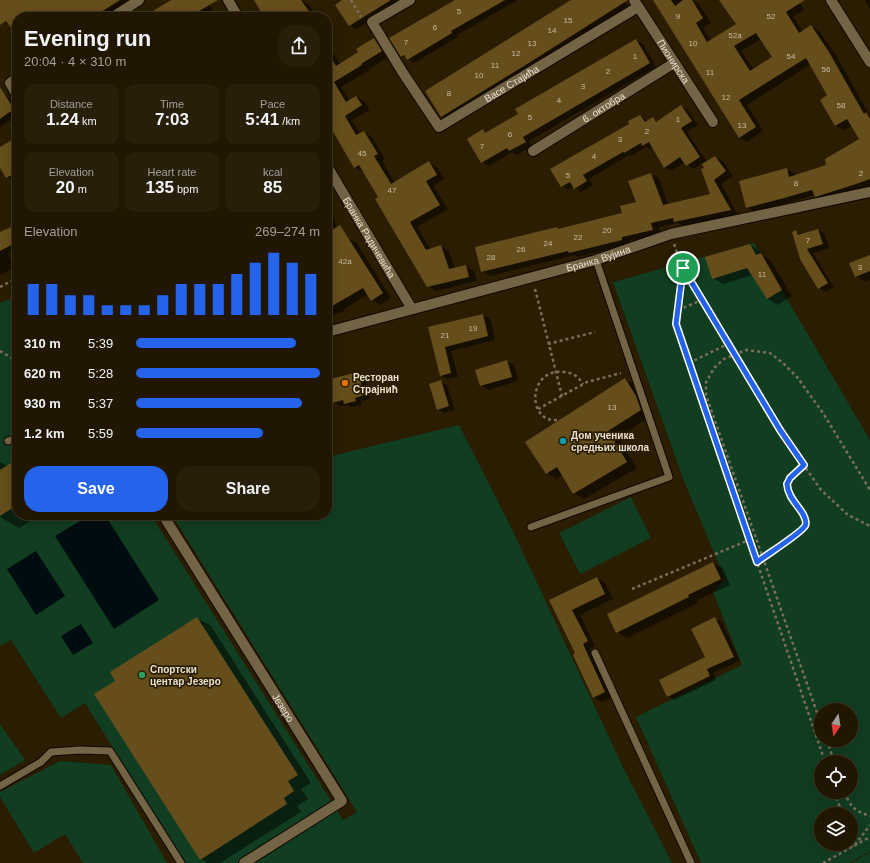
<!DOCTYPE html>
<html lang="en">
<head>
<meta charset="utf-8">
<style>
  body { margin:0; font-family:Helvetica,sans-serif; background:#281f0b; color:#f1f3f6; height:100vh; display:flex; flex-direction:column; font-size:15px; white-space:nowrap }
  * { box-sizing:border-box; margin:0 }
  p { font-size:13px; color:#a29f99 }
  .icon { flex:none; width:22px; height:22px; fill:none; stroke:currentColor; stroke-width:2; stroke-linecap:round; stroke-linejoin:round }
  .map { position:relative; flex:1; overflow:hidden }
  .sheet { position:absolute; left:12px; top:12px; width:320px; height:508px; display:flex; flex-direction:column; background:#201601; border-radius:16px; box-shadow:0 4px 16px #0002,0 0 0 1px #3d3523 }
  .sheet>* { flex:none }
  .needle { width:26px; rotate:192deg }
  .buttons { position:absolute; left:814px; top:703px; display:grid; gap:8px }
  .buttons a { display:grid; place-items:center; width:44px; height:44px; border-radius:50%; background:#201601; box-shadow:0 4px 16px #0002,0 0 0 1px #3d3523; font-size:20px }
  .pin { position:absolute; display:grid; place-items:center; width:34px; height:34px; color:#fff; margin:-17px; border:2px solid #fff; border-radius:50%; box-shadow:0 1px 4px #0007 }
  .round { display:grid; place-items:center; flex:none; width:42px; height:42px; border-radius:16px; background:#281f0b }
  .headline { display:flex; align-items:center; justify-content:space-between; height:68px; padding:0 12px }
  h1 { font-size:22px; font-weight:700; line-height:30px }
  .figures { display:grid; grid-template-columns:repeat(3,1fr); gap:6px; height:68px; padding:4px 12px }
  .figures div { display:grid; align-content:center; border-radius:10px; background:#281f0b; text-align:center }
  .figures b { font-size:17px; font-weight:700 }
  .figures small { font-size:11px; font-weight:400 }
  .figures p { font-size:11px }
  .chart { height:112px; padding:8px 12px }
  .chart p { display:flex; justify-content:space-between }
  .chart svg { width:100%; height:72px; margin-top:4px; stroke:#2563eb; stroke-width:6 }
  .primary-button { display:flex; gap:8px; margin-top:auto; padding:8px 12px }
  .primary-button a { flex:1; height:46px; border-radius:16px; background:#2563eb; color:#fff; font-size:16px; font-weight:700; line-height:46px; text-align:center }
  .primary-button a+a { background:#281f0b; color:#f1f3f6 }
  ul { padding:0 12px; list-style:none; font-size:13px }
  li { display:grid; grid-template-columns:64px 48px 1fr; align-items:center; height:30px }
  li i { height:10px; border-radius:5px; background:#2563eb }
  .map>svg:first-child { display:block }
  .green { fill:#113d21; fill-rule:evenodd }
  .water { fill:#000d10 }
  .shadow { fill:#0007; fill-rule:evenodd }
  .building { fill:#654e1b; fill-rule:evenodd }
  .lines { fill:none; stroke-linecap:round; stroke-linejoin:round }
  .lane-casing { stroke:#100700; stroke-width:9 }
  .street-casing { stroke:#100700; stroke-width:12 }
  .path { stroke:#7b6f58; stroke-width:2.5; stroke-dasharray:3 3; stroke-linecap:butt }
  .lane { stroke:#736446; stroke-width:7 }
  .street { stroke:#736446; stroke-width:10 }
  .route-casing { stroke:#fff; stroke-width:8 }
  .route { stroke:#2563eb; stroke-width:5 }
  .food-dot { fill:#e8710a; stroke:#2a1d01; stroke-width:1.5 }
  .culture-dot { fill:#0f9aa8; stroke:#2a1d01; stroke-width:1.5 }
  .leisure-dot { fill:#2e9e5b; stroke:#2a1d01; stroke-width:1.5 }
  .labels { text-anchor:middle; stroke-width:3.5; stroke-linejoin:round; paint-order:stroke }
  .number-label { font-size:8px; fill:#c8bca3 }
  .street-label { font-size:10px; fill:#e9e0d0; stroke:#2a1d01 }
  .poi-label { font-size:10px; font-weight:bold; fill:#e9e0d0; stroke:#2a1d01; text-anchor:start }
</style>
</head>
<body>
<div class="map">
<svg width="870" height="863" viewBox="0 0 870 863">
  <rect width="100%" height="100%" fill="#2a1d01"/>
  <!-- green -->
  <g class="green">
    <path d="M 754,243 L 870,440 L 870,851 L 849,863 L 701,863 L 636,717 L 742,665 L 713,592 L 725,579 L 682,476 L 613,282 ZM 821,710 L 851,710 L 851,740 L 821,740 ZM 821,762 L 851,762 L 851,792 L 821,792 ZM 821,814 L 851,814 L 851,844 L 821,844 Z"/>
    <polygon points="17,296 17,515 151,515 343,820 357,812 172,515 327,515 327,457 459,425 511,527 621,763 672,863 185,863 85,703 61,718 11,640 0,646 0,303"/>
    <polygon points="631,497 651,538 580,574 559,533"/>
    <polygon points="0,724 25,760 0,775"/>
    <polygon points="60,761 111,765 167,863 83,863 65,834 34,853 0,797 0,792"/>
    <polygon points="870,852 870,863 851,863"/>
  </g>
  <!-- water -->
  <g class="water">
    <polygon points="90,515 105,515 159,600 114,629 55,536"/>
    <polygon points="36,551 65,596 36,615 7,569"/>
    <polygon points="81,624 93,643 73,655 61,636"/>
  </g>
  <!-- shadow -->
  <g class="shadow">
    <polygon points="5,0 134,0 106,17 17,17 17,34 11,26 4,22 0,16 0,3"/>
    <polygon points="169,0 207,0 213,11 204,17 145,17 170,2"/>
    <polygon points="263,0 301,0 309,5 317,17 265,17"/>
    <polygon points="344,0 405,0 356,29 350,25"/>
    <polygon points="458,0 518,0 457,35 458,37 414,63 402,56"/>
    <polygon points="573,0 624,0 629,8 449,120 442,116"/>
    <path d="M 655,0 L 692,0 L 698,3 L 711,23 L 703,28 L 711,41 L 737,25 L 721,0 L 798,0 L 804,10 L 793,17 L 803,32 L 811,26 L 819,31 L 837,57 L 870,116 L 870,186 L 824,201 L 815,195 L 755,212 L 747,207 L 787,169 L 795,174 L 795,176 L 828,166 L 860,140 L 852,126 L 844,130 L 836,126 L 829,96 L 811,64 L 747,105 L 763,131 L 747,142 L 739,137 ZM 761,39 L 773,57 L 754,70 L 741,51 Z"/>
    <polygon points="865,0 870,0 870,9"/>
    <polygon points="374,39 382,44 390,56 369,69 370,70 341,87 350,101 356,97 364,101 370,110 352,120 360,134 364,132 372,137 385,159 382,161 395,183 429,163 437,167 444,179 433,186 448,209 417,227 431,250 441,246 449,251 455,269 466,266 474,271 477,281 436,291 428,286 379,197 363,172 355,167 327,120 327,43 340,64 360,53"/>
    <polygon points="636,40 643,44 656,67 529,141 532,146 517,155 512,152 489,166 482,162 483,131 487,133 519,114"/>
    <polygon points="17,55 17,66 12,58"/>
    <polygon points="4,94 10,98 17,108 17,116 0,127 0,96"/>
    <polygon points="681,106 688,110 698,125 687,132 707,162 715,157 723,161 733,176 721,184 738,215 683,226 678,223 659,227 660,234 629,241 630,244 578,257 575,255 490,276 482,271 559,230 623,214 638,203 651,174 659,179 668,204 711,195 706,168 702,163 694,169 687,165 685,162 671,171 665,168 653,147 650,149 646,147 631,156 629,155 589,179 593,185 581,192 574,187 568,190 562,186 640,116 648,121 653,118 658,122"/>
    <polygon points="17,139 17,179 13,181 7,177 0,166 0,148"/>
    <polygon points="327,213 333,216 339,232 327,237"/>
    <polygon points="11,228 17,232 17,249 8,254 15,267 0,275 0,233"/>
    <polygon points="818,230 825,234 829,248 813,253 834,287 826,292 819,288 795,231 801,235"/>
    <polygon points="347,238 356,242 391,298 380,305 372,300 368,294 343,310 344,311 327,318 327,250"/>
    <polygon points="750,245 760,251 764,256 771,261 792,296 778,305 768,299 753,275 723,284 713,278"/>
    <polygon points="870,256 870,280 865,282 856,276"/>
    <polygon points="483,315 490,319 495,340 451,351 458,377 447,379 441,375 429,328"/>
    <polygon points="507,361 514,365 518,381 488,390 481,386"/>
    <polygon points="358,373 365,377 370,399 361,401 362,405 351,407 347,405 340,406 333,402"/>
    <polygon points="625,379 636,385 651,416 618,437 637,468 584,499 574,493 563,475 557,479 547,473"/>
    <polygon points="440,382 447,385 455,410 444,413 438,409"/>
    <polygon points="17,460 17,515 40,515 19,528 0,517 0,462 8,466"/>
    <polygon points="713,563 723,568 730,585 697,600 698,603 627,638 617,632"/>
    <polygon points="597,578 605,583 613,599 580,615 595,646 590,649 613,697 602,702 593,697 576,654 551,601"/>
    <polygon points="197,618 211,626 311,783 301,789 308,799 297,806 301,812 220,863 208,863 200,859 117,681"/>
    <polygon points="715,619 722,622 740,661 713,673 716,680 674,700 668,696 706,658"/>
  </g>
  <!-- building -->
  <g class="building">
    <polygon points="0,0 120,0 93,17 17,17 17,36 6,21 0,25"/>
    <polygon points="171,0 218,0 189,17 143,17"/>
    <polygon points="254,0 301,0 313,17 264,17"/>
    <polygon points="342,0 391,0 349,26 335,5"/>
    <polygon points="455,0 505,0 451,31 452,33 407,60 404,55 401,57 389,38"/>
    <polygon points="571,0 628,0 532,61 441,117 425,91"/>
    <path d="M 653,0 L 671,0 L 675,6 L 683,0 L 692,0 L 703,18 L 696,23 L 707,42 L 736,24 L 719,0 L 805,0 L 786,12 L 799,33 L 811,25 L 829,52 L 864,114 L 866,112 L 870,119 L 870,179 L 856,184 L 815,197 L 812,190 L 784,198 L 746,208 L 739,181 L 787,168 L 789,177 L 826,165 L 825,159 L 859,139 L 847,119 L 835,126 L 820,100 L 827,95 L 806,58 L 739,100 L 756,127 L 739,138 ZM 756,33 L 772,57 L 750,71 L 734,46 Z"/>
    <polygon points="374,38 382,51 361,64 362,65 334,82 346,102 356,96 362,105 345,116 356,135 364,131 378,154 374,156 391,184 429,161 437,175 426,181 440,205 410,222 426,250 441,245 449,269 466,265 469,277 427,287 375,199 378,197 359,165 354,168 327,121 327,51 336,66 358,52 356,49"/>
    <polygon points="636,39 650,63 523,137 526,142 509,151 507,148 481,163 467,139 483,129 485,133 518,114 515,109"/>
    <polygon points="0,87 14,109 0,119"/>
    <polygon points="681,105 692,121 681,128 700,157 686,166 680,157 664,168 649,142 642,146 641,143 624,153 623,152 583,175 587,181 574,189 570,182 561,187 550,169 629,124 628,121 640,115 645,122 653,117 656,122"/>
    <polygon points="17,137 17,172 6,178 0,168 0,147"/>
    <polygon points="715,156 726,171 714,180 731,210 674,222 673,218 651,223 653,230 622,237 622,240 569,253 568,251 481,272 475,247 557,227 558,229 622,213 620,206 636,202 628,181 651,173 663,205 710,194 701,169 704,168 702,164"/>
    <polygon points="340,225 383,293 371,301 363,288 327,309 327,233"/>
    <polygon points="11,227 17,239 17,242 0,251 0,232"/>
    <polygon points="818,229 823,244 807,249 828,283 818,289 800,259 792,232 796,230 798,235"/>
    <polygon points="750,244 756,255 761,253 782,290 767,299 747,268 712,279 705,257"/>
    <polygon points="870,255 870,271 855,277 849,263"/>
    <polygon points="483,314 488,336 445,347 451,373 440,376 428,327"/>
    <polygon points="507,360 512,377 480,386 475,370"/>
    <polygon points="358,372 364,395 355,398 356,401 344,404 343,400 332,403 327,380"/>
    <polygon points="625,378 636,396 641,410 608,431 627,462 573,494 557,467 546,474 525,442"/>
    <polygon points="441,380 449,406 437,410 429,384"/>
    <polygon points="17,459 17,505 0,516 0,470"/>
    <polygon points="713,562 721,579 688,595 689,597 616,633 607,614"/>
    <polygon points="597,577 605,594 572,610 588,641 583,644 605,692 593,698 573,655 575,653 549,600"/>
    <polygon points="197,617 298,775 288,781 294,791 284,798 287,804 200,860 94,694 115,681 110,672"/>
    <polygon points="715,617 734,657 707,669 710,676 667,697 659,680 705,657 691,629"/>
  </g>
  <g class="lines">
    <!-- lane casing -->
    <g class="lane-casing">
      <g id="lane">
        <polyline points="8,441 17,438"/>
        <polyline points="531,527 669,477 596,260"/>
        <polyline points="595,653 691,863"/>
        <polyline points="0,786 41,762 51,752 80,750 110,751 181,863"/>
      </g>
    </g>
    <!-- street casing -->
    <g class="street-casing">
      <g id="street">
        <polyline points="228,0 238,17"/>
        <path id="s1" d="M 410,0 L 372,22 L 403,73 L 439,127 L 638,7"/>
        <path id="s2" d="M 634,0 L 713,122"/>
        <polyline points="831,0 870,62"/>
        <polyline points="113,17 139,0"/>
        <polyline points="17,78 10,83 17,95"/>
        <path id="s3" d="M 533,151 L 674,63"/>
        <path id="s4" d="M 327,166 L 412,309"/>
        <path id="s5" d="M 327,332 L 596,260 L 671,234 L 870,192"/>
        <path id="s6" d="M 163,515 L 342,801 L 244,863"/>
      </g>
    </g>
    <!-- path -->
    <g class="path">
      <polyline points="351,0 361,17"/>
      <polyline points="674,244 683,269 676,324 825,762"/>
      <polyline points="683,269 780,431 821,490 848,515 870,526"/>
      <polyline points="0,287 17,278"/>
      <polyline points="535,289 562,396"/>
      <polyline points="678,310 702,300"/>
      <polyline points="548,344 595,332"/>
      <polyline points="0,351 17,361"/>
      <polyline points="689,363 728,344"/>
      <polyline points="538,409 587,382 621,373"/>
      <path d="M 557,420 C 527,423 527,368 564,372 C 573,373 578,376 583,384"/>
      <path d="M 757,562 C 768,554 797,537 804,527 C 813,515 783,498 787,483 C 789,476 799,470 804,465"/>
      <polyline points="632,589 749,540"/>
      <polyline points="821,724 706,395 706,382 714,368 724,359 746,350 770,353 783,363 797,377 823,413 870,490"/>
      <polyline points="827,740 834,762"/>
      <polyline points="835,792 842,814"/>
      <path d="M 845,792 C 850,807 855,811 870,816"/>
      <polyline points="851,840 853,847"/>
      <polyline points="855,845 870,825"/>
      <polyline points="823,863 870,837"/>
    </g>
    <!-- lane -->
    <use href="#lane" class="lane"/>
    <!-- street -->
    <use href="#street" class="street"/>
  </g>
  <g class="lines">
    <!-- route casing -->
    <g class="route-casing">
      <path id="route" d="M 683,268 L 780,430 L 804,465 L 790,478 L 787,484 C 788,497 797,504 803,514 C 805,518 807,523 805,526 C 800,534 766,555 757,562 L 676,324 Z"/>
    </g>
    <!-- route -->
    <use href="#route" class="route"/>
  </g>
  <!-- markers -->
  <circle class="food-dot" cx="345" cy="383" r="4"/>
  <circle class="culture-dot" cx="563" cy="441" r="4"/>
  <circle class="leisure-dot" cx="142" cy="675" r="4"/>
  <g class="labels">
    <!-- number labels -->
    <g class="number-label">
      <text x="459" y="14">5</text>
      <text x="678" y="19">9</text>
      <text x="771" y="19">52</text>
      <text x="568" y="23">15</text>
      <text x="435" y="30">6</text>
      <text x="552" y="33">14</text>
      <text x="735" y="38">52a</text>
      <text x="406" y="45">7</text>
      <text x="532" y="46">13</text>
      <text x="693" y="46">10</text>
      <text x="516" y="56">12</text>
      <text x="635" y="59">1</text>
      <text x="791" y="59">54</text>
      <text x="495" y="68">11</text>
      <text x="826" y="72">56</text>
      <text x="608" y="74">2</text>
      <text x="710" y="75">11</text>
      <text x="479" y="78">10</text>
      <text x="583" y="89">3</text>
      <text x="449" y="96">8</text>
      <text x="726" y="100">12</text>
      <text x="559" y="103">4</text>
      <text x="841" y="108">58</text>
      <text x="530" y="120">5</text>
      <text x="678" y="122">1</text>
      <text x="742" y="128">13</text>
      <text x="647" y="134">2</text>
      <text x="510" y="137">6</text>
      <text x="620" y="142">3</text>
      <text x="482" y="149">7</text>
      <text x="362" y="156">45</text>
      <text x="594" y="159">4</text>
      <text x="861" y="176">2</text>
      <text x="568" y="178">5</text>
      <text x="796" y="186">8</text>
      <text x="392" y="193">47</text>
      <text x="607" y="233">20</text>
      <text x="578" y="240">22</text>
      <text x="808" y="243">7</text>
      <text x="548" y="246">24</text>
      <text x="521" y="252">26</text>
      <text x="491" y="260">28</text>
      <text x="345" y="264">42a</text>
      <text x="860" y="270">3</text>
      <text x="762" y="277">11</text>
      <text x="473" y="331">19</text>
      <text x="445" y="338">21</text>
      <text x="612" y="410">13</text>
    </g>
    <!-- street labels -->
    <g class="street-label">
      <text dy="4" stroke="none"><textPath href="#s2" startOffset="73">Пионирска</textPath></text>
      <text dy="4" stroke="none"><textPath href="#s1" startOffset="253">Васе Стајића</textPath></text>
      <text dy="4" stroke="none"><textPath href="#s3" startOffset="83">6. октобра</textPath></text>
      <text dy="4" stroke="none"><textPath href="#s4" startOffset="83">Бранка Радичевића</textPath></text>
      <text dy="4" stroke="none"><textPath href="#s5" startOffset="281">Бранка Вујина</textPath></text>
      <text dy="4" stroke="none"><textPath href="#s6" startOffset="227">Језеро</textPath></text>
    </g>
    <!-- poi labels -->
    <g class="poi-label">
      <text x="353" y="381">Ресторан<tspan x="353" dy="12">Страјнић</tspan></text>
      <text x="571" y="439">Дом ученика<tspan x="571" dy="12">средњих школа</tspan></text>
      <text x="150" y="673">Спортски<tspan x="150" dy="12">центар Језеро</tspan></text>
    </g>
  </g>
</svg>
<div class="buttons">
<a><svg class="needle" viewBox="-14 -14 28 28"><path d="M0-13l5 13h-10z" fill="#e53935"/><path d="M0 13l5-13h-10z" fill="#a29f99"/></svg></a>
<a><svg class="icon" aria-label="locate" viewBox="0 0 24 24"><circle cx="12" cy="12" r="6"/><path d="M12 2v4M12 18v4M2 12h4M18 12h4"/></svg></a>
<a><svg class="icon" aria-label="layers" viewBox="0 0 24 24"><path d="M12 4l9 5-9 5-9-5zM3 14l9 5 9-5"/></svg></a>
</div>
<div class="pin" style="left:683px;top:268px;background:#1e9e55"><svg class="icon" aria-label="arrive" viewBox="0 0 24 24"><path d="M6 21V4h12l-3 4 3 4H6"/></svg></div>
<section class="sheet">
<div class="headline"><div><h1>Evening run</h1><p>20:04 · 4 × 310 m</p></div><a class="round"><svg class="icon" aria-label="share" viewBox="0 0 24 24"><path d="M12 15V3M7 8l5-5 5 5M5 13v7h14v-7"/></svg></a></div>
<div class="figures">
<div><p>Distance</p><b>1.24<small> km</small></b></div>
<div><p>Time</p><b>7:03</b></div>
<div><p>Pace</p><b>5:41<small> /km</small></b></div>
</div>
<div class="figures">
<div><p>Elevation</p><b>20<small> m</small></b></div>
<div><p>Heart rate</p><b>135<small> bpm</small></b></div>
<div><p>kcal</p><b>85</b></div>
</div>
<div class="chart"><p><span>Elevation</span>269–274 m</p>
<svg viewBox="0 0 160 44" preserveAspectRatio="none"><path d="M5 44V25M15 44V25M25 44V32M35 44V32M45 44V38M55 44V38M65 44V38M75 44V32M85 44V25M95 44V25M105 44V25M115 44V19M125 44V12M135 44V6M145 44V12M155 44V19"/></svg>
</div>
<ul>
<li><b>310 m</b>5:39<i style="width:87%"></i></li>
<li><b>620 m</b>5:28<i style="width:100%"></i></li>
<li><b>930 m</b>5:37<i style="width:90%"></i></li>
<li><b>1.2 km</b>5:59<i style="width:69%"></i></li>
</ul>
<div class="primary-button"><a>Save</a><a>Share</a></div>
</section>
</div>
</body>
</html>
